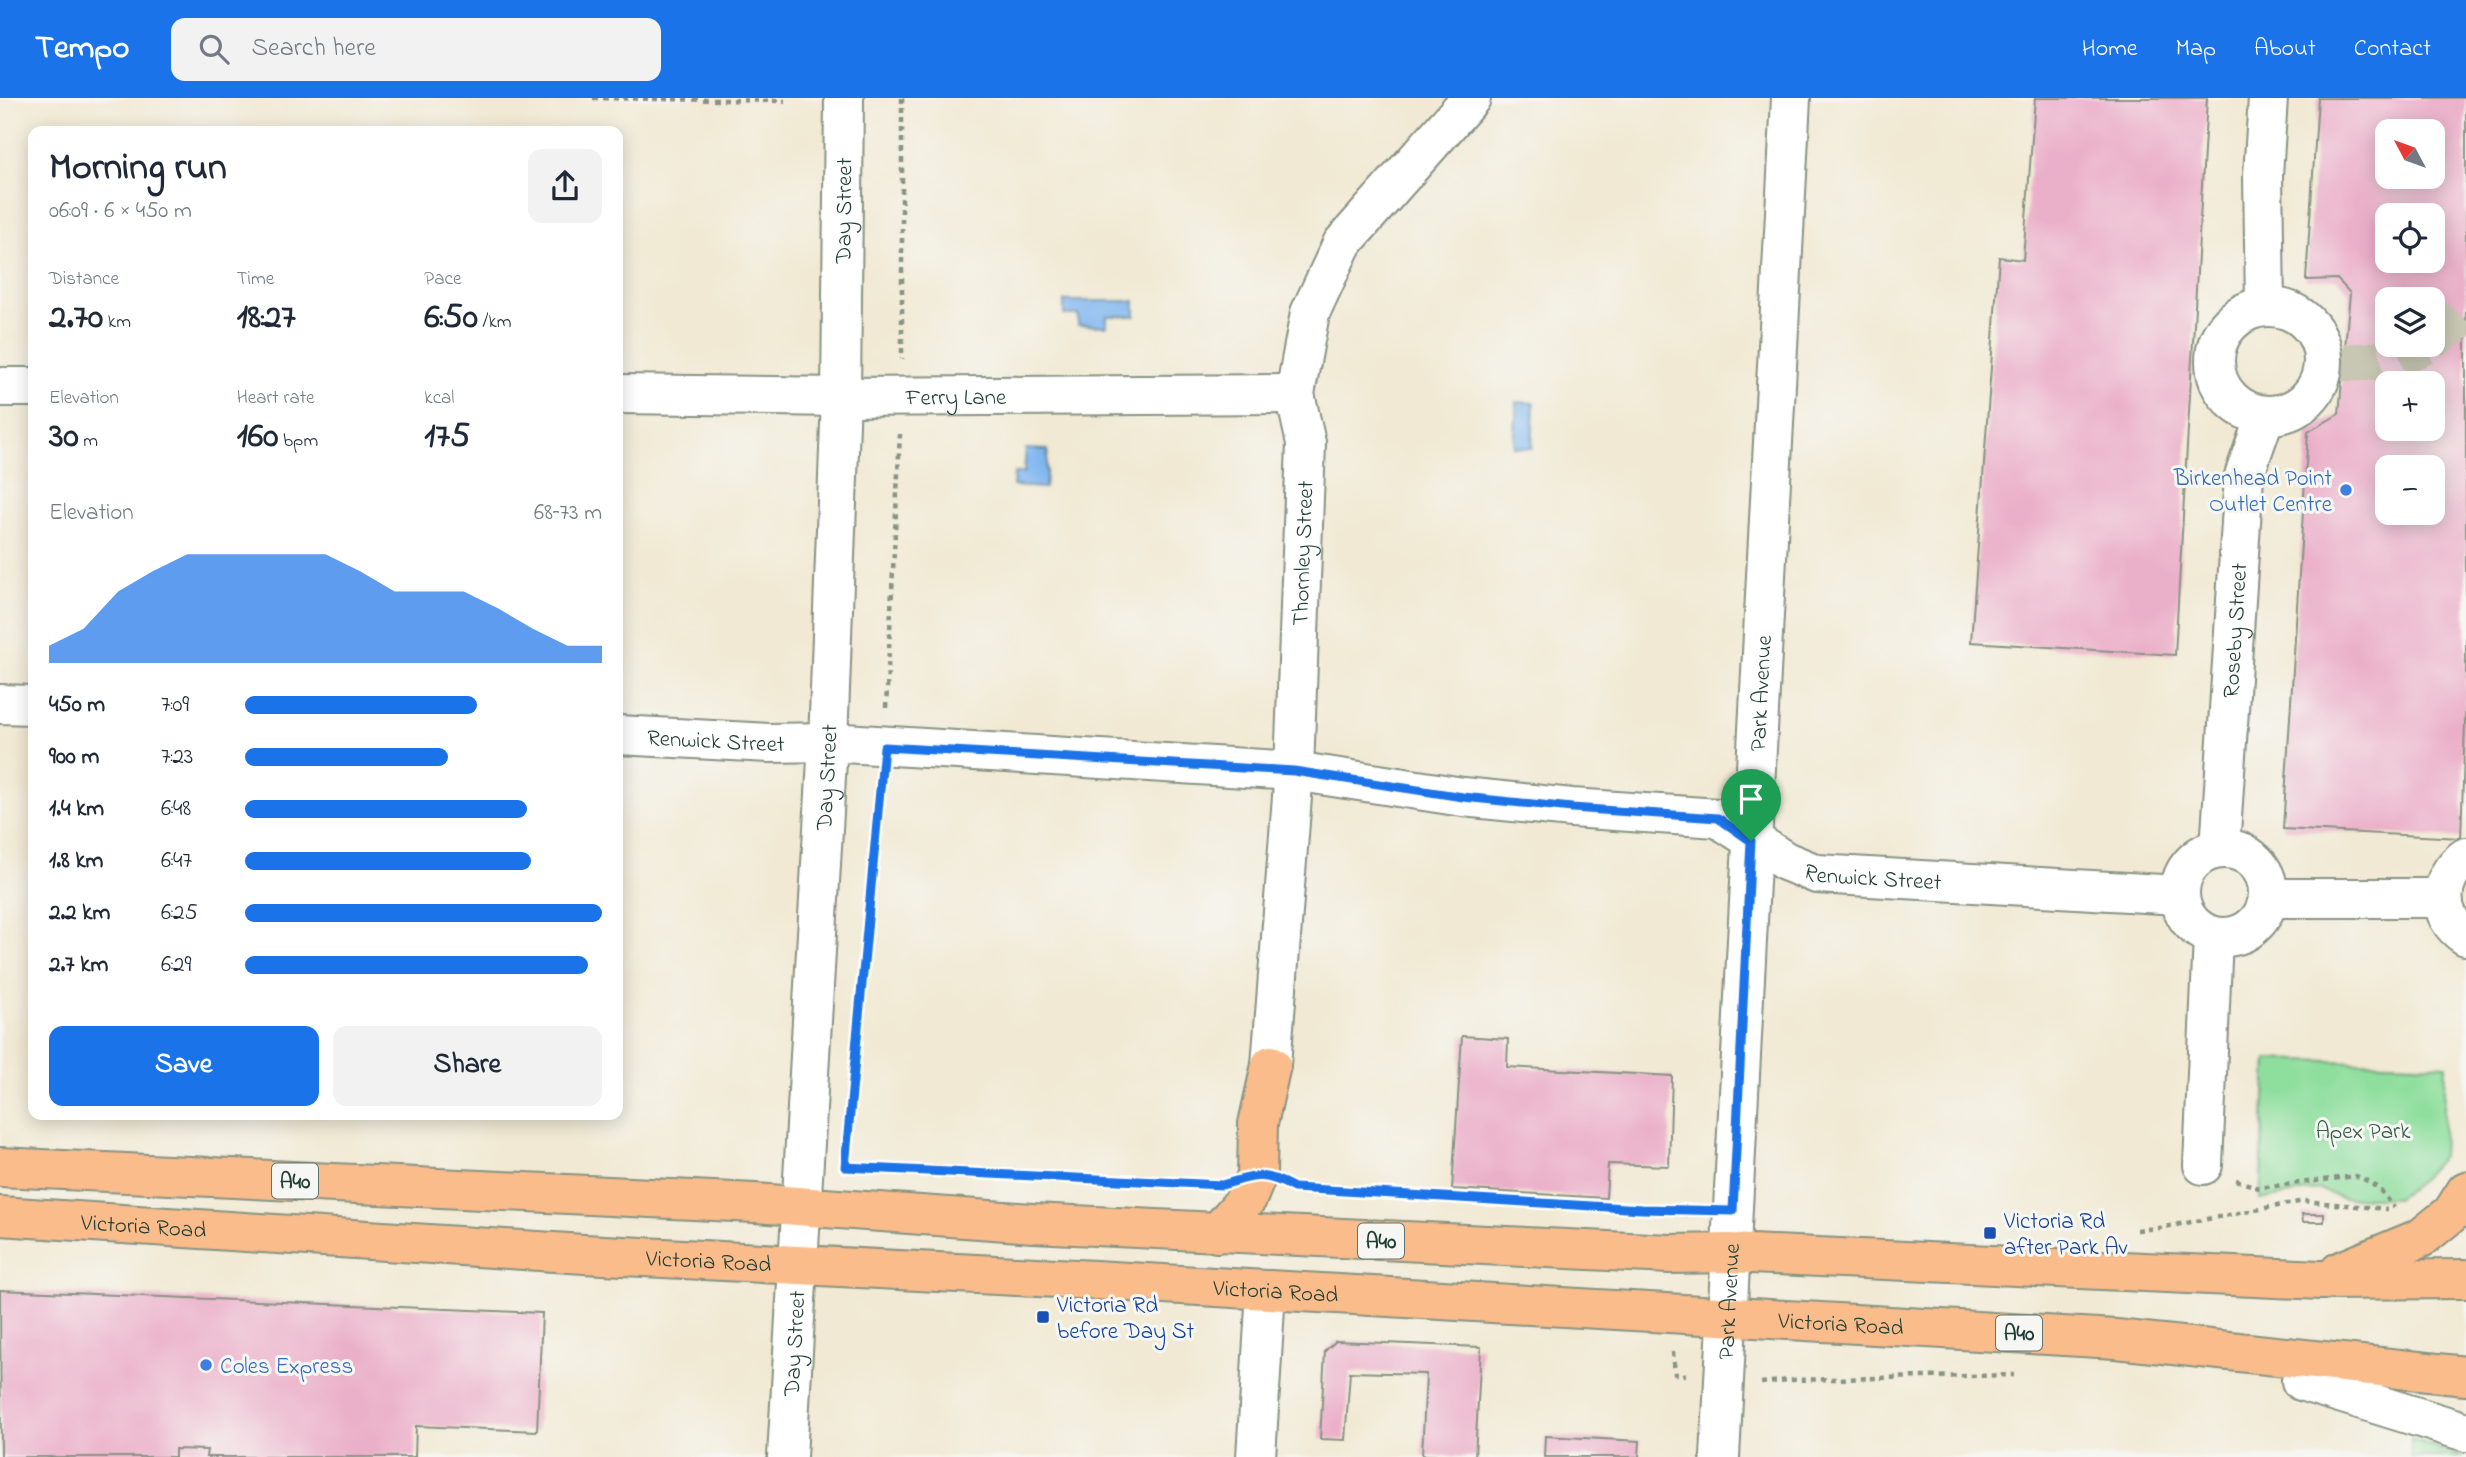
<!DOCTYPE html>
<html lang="en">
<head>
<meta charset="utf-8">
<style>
  body { margin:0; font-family:"Indie Flower",sans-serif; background:#f2f2f3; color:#1f2937; height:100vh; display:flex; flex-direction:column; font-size:26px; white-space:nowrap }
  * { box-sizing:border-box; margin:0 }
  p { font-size:23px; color:#747a83 }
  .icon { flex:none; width:38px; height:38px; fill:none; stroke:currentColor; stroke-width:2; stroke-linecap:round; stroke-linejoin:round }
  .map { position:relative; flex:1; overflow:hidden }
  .panel { position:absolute; left:28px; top:28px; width:595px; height:994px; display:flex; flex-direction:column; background:#fff; border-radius:14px; box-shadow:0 4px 18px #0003 }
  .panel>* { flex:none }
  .needle { width:46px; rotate:311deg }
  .controls { position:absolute; left:2375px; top:21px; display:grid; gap:14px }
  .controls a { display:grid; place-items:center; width:70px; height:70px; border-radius:14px; background:#fff; box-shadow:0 4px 18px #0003; font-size:35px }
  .pin { position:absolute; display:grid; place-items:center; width:60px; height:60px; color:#fff; margin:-72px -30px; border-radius:50% 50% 50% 0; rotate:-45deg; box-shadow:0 0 7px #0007 }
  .pin .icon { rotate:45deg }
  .round { display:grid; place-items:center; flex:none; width:74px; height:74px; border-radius:14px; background:#f2f2f3 }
  .head { display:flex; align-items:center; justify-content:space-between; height:119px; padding:0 21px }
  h1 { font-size:38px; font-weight:800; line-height:52px }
  .metrics { display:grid; grid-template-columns:repeat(3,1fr); gap:10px; height:119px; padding:7px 21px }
  .metrics div { display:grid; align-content:center }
  .metrics b { font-size:35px; font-weight:800 }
  .metrics small { font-size:19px; font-weight:400 }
  .metrics p { font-size:19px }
  .chart { height:196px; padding:14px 21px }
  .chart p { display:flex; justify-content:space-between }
  .chart svg { width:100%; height:126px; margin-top:7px; fill:#1a73e8; opacity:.7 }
  .cta { display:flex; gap:14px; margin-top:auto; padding:14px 21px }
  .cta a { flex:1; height:80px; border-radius:14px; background:#1a73e8; color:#fff; font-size:28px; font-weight:800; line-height:80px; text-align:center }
  .cta a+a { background:#f2f2f3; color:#1f2937 }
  ul { padding:0 21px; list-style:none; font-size:23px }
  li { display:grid; grid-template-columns:112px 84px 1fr; align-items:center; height:52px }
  li i { height:18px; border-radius:9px; background:#1a73e8 }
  header { display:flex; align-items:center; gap:42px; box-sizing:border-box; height:98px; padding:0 35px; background:#1a73e8; color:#fff }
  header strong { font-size:33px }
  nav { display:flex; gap:38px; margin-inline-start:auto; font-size:24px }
  .search { width:490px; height:63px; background:#f2f2f3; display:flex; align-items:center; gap:18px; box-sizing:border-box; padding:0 24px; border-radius:14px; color:#747a83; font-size:26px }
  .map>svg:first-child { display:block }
  .green { fill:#8ede9d; stroke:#568e68; stroke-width:2 }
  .water { fill:#80b6ef; stroke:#507a92; stroke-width:2 }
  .building { fill:#ebb0c9; fill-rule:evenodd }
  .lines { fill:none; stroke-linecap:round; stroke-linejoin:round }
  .minor-tunnel { stroke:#c7c7b3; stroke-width:38; stroke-dasharray:38 19; stroke-linecap:butt }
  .minor-casing { stroke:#889384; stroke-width:42 }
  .highway-casing { stroke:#889384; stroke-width:42 }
  .path { stroke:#889384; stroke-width:4.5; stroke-dasharray:5 5; stroke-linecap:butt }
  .minor { stroke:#fff; stroke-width:38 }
  .highway { stroke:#f9bc8a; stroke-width:38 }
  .route-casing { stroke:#fff; stroke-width:14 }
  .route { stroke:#1a73e8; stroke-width:9 }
  .shop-dot { fill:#3f7fe0; stroke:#f6f6f2; stroke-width:2.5 }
  .transit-dot { fill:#1a4fb4; stroke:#f6f6f2; stroke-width:2.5 }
  .labels { text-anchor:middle; stroke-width:6; stroke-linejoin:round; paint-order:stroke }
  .shield { fill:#f6f6f2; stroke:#60746d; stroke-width:2 }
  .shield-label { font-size:21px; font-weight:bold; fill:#1f3d34 }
  .street-label { font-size:23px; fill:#1f3d34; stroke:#f6f6f2 }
  .shop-label { font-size:23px; fill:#366cbe; stroke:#f6f6f2; text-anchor:end }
  .park-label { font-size:23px; fill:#355d49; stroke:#f6f6f2 }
  .transit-label { font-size:23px; fill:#164399; stroke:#f6f6f2; text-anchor:start }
</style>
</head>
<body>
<header>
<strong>Tempo</strong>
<div class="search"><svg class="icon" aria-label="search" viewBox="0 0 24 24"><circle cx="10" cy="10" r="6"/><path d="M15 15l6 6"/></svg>Search here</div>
<nav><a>Home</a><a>Map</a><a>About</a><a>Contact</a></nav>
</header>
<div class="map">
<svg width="2466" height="1359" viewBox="0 0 2466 1359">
  <rect width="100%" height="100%" fill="#f6f6f2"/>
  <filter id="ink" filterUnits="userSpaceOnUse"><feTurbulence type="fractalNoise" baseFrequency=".0143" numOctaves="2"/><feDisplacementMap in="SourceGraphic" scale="14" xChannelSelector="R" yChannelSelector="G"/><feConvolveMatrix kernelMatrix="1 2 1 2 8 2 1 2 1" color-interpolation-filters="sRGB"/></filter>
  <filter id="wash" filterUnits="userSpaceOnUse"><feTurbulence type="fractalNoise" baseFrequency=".00686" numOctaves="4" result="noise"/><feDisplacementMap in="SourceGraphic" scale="28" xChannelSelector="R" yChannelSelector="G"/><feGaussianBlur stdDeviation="1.57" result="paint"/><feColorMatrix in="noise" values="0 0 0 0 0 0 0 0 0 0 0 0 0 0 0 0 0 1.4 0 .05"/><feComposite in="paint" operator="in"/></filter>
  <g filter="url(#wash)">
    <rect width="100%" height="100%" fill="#f1e9d3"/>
    <!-- green -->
    <g class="green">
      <polygon points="2267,961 2446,967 2442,1058 2419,1084 2396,1100 2342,1100 2318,1091 2260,1102"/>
      <polygon points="2412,1341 2463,1359 2410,1359"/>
    </g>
    <!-- water -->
    <g class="water">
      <polygon points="1064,203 1135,203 1135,218 1107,218 1107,228 1078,227 1078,217 1064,217"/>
      <polygon points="1517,304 1534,305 1532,350 1514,349"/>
      <polygon points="1026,351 1048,352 1045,390 1013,388 1014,375 1024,375"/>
    </g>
    <g id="blocks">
      <!-- building -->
      <g class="building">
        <polygon points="2035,0 2207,0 2175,557 1971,544 1999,159 2023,162"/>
        <path d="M 2318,0 L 2466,0 L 2466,596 L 2461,740 L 2283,731 L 2308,334 L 2339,316 L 2350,195 L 2337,181 L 2306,182 ZM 2387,33 L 2432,33 L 2432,79 L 2387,79 ZM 2387,117 L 2432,117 L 2432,163 L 2387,163 ZM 2387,201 L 2432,201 L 2432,247 L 2387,247 ZM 2387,285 L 2432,285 L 2432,331 L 2387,331 ZM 2387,369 L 2432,369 L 2432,415 L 2387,415 Z"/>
        <polygon points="1462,938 1508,941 1507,969 1672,978 1669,1068 1608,1066 1606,1100 1452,1091"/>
        <polygon points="2302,1116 2324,1116 2324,1124 2303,1124"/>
        <polygon points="0,1192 542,1215 537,1333 416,1328 415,1359 206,1359 207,1352 175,1351 175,1359 1,1359"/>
        <polygon points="1336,1243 1481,1249 1475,1359 1422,1357 1426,1276 1350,1274 1345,1342 1320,1341 1325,1253"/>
        <polygon points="1545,1338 1640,1343 1639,1359 1544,1359"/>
      </g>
    </g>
  </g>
  <g filter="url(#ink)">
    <use href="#blocks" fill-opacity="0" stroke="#889384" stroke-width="2"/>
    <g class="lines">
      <!-- minor-tunnel -->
      <g class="minor-tunnel">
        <polyline points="2432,242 2457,224 2466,214"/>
        <path d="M 2343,264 C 2376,266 2396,259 2426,247"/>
      </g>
      <!-- minor casing -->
      <g class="minor-casing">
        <g id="minor">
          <polyline points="2265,209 2263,77 2268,0"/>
          <circle cx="2269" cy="263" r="54"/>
          <polyline points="0,289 33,289"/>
          <path id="s1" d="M 618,296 L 841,299 L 1295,296"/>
          <polyline points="0,606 33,607"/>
          <path id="s2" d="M 618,637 L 770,645 L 828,644 L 1294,673 L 1463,699 L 1572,710 L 1718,720 L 1785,763 L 1817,776 L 2179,797"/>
          <circle cx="2224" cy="795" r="44"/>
          <path id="s3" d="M 2220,751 L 2244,378 L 2265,318"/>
          <path d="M 2466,759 C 2437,779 2435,819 2466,838"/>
          <polyline points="2268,800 2443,800"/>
          <path id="s4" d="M 1271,967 L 1294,673 L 1306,345 L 1295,296 L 1310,215 L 1342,146 L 1471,0"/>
          <polyline points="2203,1067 2213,839"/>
          <polyline points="2301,1283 2466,1334"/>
          <path id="s5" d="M 787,1359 L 828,644 L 841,299 L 844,0"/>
          <polyline points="1256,1359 1266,1192"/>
          <path id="s6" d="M 1720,1359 L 1791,0"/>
        </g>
      </g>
      <!-- highway casing -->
      <g class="highway-casing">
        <g id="highway">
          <polyline points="0,1069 755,1105 1033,1125 1670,1156 1730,1155 2321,1182 2466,1181"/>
          <path id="s7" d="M 0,1118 L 584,1156 L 1095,1182 L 2116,1241 L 2466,1278"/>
          <polyline points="1217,1135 1248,1099 1257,1077 1258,1026 1271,967"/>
          <polyline points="2339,1174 2421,1140 2452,1115 2466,1093"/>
        </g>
      </g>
      <!-- path -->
      <g class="path">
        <polyline points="593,0 785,3"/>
        <polyline points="902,0 902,261"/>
        <polyline points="886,610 900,336"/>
        <polyline points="847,1053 881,685"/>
        <polyline points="846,1065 845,1069 1207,1086"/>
        <path d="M 2236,1082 L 2259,1090 L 2356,1078 C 2375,1085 2383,1094 2394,1110"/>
        <polyline points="1292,1089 1642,1111 1695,1111"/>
        <polyline points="2137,1132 2159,1130 2304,1103 2387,1111"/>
        <polyline points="1673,1254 1675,1276 1686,1277"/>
        <polyline points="1761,1285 1789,1282 2014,1277"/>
      </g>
      <!-- minor -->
      <use href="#minor" class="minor"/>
      <!-- highway -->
      <use href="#highway" class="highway"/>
    </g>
  </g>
  <g class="lines" filter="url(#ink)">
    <!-- route casing -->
    <g class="route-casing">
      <path id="route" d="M 884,649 L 1294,673 L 1463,699 L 1572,710 L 1718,720 L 1751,743 L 1733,1113 L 1642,1111 L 1294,1090 C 1263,1072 1255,1078 1222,1087 L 845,1069 Z"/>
    </g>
    <!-- route -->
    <use href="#route" class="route"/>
  </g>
  <!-- markers -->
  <g class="shop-dot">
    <circle cx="2346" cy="392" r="7"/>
    <circle cx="206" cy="1267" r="7"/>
  </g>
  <g class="transit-dot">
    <rect x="1983" y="1128" width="14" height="14" rx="3.5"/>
    <rect x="1036" y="1212" width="14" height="14" rx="3.5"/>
  </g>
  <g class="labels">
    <!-- shield labels -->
    <g class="shield">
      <rect x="272" y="1065.5" width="46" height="35" rx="5"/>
      <rect x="1358" y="1125.5" width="46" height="35" rx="5"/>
      <rect x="1996" y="1217.5" width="46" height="35" rx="5"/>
    </g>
    <g class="shield-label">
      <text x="295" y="1090">A40</text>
      <text x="1381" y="1150">A40</text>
      <text x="2019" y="1242">A40</text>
    </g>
    <!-- street labels -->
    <g class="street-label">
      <text dy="8" stroke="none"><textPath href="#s5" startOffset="1248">Day Street</textPath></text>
      <text dy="8" stroke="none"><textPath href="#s1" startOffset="338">Ferry Lane</textPath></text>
      <text dy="8" stroke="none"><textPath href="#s4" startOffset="513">Thornley Street</textPath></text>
      <text dy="8" stroke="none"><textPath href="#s3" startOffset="219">Roseby Street</textPath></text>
      <text dy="8" stroke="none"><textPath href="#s6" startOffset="765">Park Avenue</textPath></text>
      <text dy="8" stroke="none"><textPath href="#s2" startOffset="98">Renwick Street</textPath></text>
      <text dy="8" stroke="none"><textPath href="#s5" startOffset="681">Day Street</textPath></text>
      <text dy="8" stroke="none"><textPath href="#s2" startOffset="1274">Renwick Street</textPath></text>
      <text dy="8" stroke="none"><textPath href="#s7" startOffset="144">Victoria Road</textPath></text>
      <text dy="8" stroke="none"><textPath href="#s7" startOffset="710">Victoria Road</textPath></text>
      <text dy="8" stroke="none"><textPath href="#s7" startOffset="1278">Victoria Road</textPath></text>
      <text dy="8" stroke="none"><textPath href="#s6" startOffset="156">Park Avenue</textPath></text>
      <text dy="8" stroke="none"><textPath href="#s7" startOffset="1844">Victoria Road</textPath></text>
      <text dy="8" stroke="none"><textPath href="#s5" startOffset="114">Day Street</textPath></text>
    </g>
    <!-- shop labels -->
    <g class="shop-label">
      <text x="2332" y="387">Birkenhead Point<tspan x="2332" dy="26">Outlet Centre</tspan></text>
      <text x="220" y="1275" text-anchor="start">Coles Express</text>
    </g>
    <!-- park labels -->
    <g class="park-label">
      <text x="2363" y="1040">Apex Park</text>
    </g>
    <!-- transit labels -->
    <g class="transit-label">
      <text x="2004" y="1130">Victoria Rd<tspan x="2004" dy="26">after Park Av</tspan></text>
      <text x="1057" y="1214">Victoria Rd<tspan x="1057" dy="26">before Day St</tspan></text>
    </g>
  </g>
</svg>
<div class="controls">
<a><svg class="needle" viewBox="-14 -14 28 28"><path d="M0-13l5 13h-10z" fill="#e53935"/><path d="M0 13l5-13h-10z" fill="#747a83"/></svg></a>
<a><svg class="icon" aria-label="locate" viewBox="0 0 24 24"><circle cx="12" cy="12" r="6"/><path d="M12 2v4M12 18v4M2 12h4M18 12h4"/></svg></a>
<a><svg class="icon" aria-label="layers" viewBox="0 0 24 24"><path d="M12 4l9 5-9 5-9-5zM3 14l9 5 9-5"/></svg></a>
<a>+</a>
<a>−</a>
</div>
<div class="pin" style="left:1751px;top:743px;background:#1e9e55"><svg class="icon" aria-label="arrive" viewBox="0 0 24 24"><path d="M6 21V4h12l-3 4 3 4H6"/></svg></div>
<section class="panel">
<div class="head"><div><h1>Morning run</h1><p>06:09 · 6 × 450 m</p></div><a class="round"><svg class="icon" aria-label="share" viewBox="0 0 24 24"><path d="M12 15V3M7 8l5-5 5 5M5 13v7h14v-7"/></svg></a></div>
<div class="metrics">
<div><p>Distance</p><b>2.70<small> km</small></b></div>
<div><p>Time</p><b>18:27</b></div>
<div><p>Pace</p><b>6:50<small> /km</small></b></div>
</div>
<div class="metrics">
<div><p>Elevation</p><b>30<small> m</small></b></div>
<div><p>Heart rate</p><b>160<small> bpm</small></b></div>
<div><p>kcal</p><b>175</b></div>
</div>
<div class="chart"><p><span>Elevation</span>68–73 m</p>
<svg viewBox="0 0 160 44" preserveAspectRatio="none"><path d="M0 44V38L10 32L20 19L30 12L40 6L50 6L60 6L70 6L80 6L90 12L100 19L110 19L120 19L130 25L140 32L150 38L160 38V44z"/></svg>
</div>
<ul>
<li><b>450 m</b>7:09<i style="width:65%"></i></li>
<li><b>900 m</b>7:23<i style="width:57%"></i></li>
<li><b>1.4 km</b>6:48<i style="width:79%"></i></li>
<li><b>1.8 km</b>6:47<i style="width:80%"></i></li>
<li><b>2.2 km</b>6:25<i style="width:100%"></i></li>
<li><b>2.7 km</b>6:29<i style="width:96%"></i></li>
</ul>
<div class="cta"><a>Save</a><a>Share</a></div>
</section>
</div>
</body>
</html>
